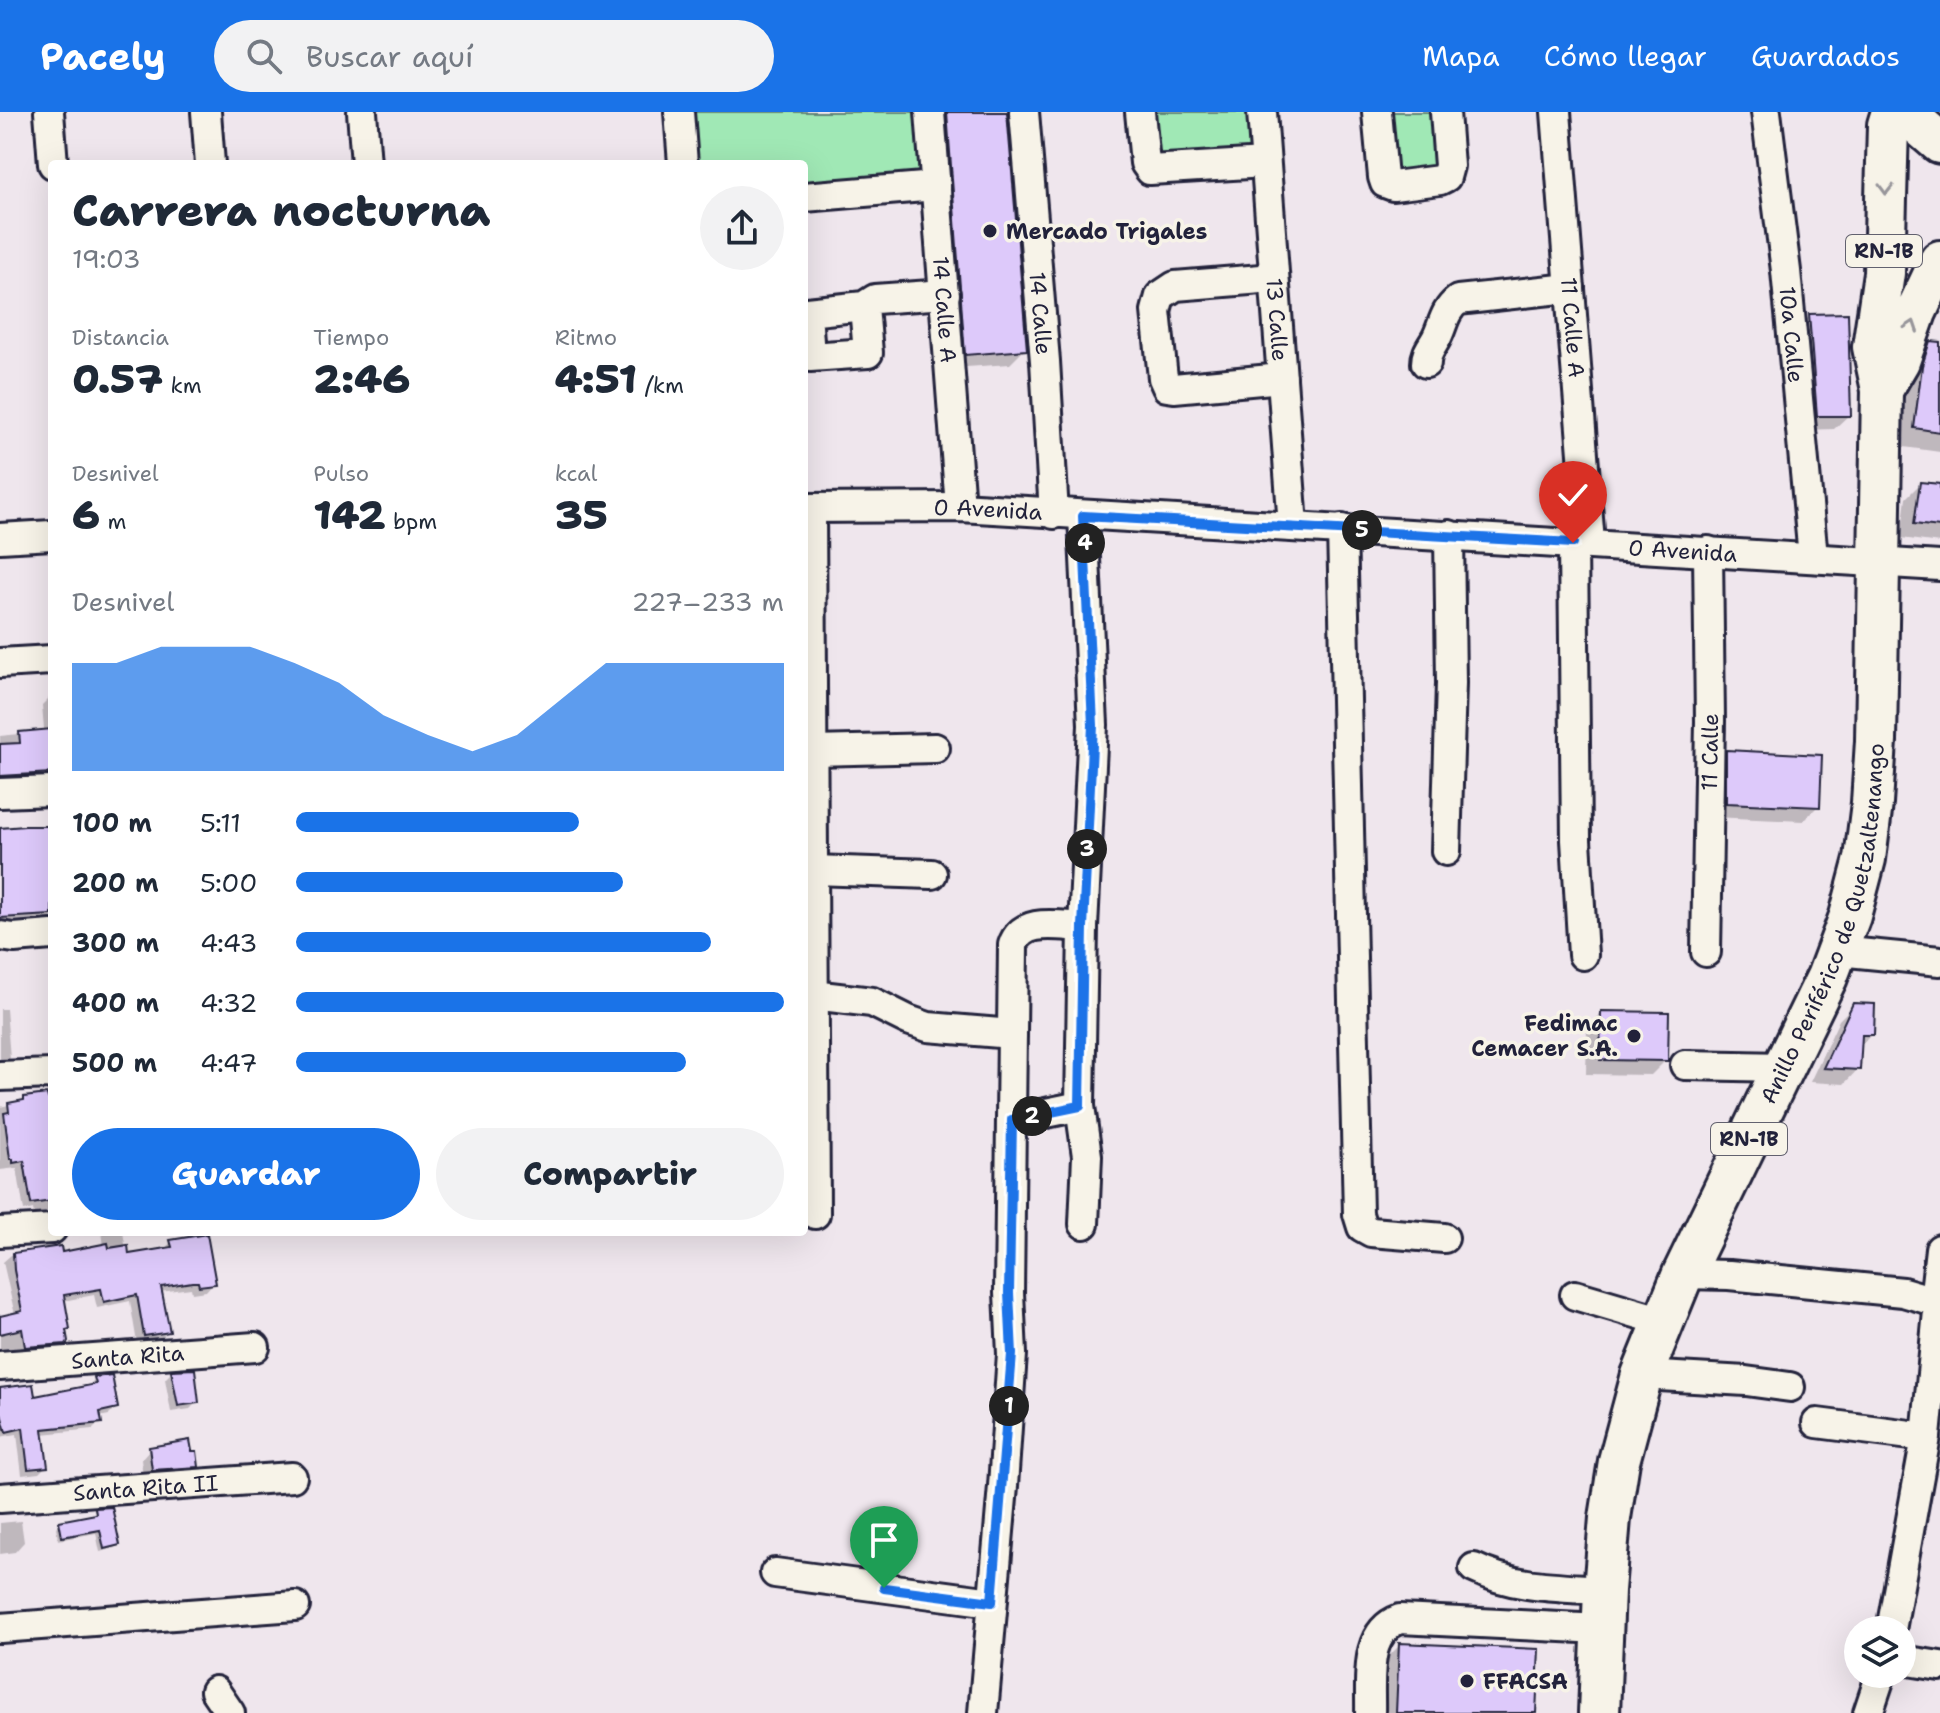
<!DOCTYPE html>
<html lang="es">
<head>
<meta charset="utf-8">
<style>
  body { margin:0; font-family:"Shantell Sans",sans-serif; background:#f2f2f3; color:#1f2937; height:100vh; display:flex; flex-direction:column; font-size:30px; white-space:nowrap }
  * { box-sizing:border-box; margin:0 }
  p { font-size:26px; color:#747a83 }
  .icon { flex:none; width:44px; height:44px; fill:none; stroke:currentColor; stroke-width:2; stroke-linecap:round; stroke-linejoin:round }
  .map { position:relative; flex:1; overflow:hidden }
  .drawer { position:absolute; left:48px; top:48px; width:760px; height:1076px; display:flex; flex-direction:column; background:#fff; border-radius:8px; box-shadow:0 8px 32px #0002 }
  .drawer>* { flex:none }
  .fabs { position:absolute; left:1844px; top:1504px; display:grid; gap:16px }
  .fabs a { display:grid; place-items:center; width:72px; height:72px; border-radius:50%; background:#fff; box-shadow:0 8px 32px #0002; font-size:40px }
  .pin { position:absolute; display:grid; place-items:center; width:68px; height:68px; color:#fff; margin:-82px -34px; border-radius:50% 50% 50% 0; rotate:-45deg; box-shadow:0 0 8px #0007 }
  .pin .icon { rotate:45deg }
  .km { position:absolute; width:40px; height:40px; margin:-20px; border-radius:50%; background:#222; color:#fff; font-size:22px; line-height:40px; text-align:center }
  .round { display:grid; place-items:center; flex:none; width:84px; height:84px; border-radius:42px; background:#f2f2f3 }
  .headline { display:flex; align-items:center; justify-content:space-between; height:136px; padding:0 24px }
  h1 { font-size:44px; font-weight:800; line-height:60px }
  .figures { display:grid; grid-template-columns:repeat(3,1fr); gap:12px; height:136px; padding:8px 24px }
  .figures div { display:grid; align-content:center }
  .figures b { font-size:40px; font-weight:800 }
  .figures small { font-size:22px; font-weight:400 }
  .figures p { font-size:22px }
  .chart { height:224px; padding:16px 24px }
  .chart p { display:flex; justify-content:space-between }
  .chart svg { width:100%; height:144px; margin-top:8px; fill:#1a73e8; opacity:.7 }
  .primary-button { display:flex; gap:16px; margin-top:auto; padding:16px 24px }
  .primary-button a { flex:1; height:92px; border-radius:48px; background:#1a73e8; color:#fff; font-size:32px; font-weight:800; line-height:92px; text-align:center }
  .primary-button a+a { background:#f2f2f3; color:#1f2937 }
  ul { padding:0 24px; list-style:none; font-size:26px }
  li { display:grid; grid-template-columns:128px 96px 1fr; align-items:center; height:60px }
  li i { height:20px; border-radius:10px; background:#1a73e8 }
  header { display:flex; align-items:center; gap:48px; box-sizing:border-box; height:112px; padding:0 40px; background:#1a73e8; color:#fff }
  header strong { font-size:38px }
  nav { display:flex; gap:44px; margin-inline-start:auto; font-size:28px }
  .search { width:560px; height:72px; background:#f2f2f3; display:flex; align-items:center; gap:20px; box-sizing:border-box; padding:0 28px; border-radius:44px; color:#747a83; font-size:30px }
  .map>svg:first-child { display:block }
  .green { fill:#a0e8b5; stroke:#618578; stroke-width:2 }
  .shadow { fill:#0003 }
  .building { fill:#ddc9fa; stroke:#22223b; stroke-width:2 }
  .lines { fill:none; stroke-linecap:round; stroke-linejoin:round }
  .minor-casing { stroke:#22223b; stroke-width:34 }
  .highway-casing { stroke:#22223b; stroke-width:46 }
  .minor { stroke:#f7f3e8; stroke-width:28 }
  .highway { stroke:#f7f3e8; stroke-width:40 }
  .oneway { stroke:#97959a }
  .route-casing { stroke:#fff; stroke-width:16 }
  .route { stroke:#1a73e8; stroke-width:10 }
  .poi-dot { fill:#22223b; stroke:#f7f3e8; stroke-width:3 }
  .labels { text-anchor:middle; stroke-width:7; stroke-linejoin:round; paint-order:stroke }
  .shield { fill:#f7f3e8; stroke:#62616f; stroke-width:2 }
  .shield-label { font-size:20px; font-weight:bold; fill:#22223b }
  .poi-label { font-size:22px; font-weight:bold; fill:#22223b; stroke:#f7f3e8; text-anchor:start }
  .street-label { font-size:22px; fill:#22223b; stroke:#f7f3e8 }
</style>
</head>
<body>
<header>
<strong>Pacely</strong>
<div class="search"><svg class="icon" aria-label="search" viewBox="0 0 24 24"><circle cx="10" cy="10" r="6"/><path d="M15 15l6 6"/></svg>Buscar aquí</div>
<nav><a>Mapa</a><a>Cómo llegar</a><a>Guardados</a></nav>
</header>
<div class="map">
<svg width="1940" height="1601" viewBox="0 0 1940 1601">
  <rect width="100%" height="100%" fill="#efe6ed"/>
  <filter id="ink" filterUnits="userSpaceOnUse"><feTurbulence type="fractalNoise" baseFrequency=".0125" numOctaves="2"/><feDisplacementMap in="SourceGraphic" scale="16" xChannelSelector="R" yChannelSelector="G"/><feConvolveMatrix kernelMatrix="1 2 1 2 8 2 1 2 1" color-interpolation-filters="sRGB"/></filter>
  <g filter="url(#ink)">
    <!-- green -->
    <g class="green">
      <polygon points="686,0 919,0 924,71 804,79 804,52 689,52"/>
      <polygon points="1155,0 1251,0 1255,46 1160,53"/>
      <polygon points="1383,0 1438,0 1443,58 1389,63"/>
    </g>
    <!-- shadow -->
    <g class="shadow">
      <polygon points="925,0 1005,0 1025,237 1010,252 952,256"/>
      <polygon points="1810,204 1849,303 1834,317 1803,318 1795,218"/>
      <polygon points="1931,231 1940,232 1940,340 1897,334 1904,274 1912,250"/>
      <polygon points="1920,372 1940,374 1940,431 1901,426 1906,386"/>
      <polygon points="52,583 52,627 45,628 42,593"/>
      <polygon points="39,620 42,662 33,671 0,672 0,624"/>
      <polygon points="1727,640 1818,694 1803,709 1712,705 1713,655"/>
      <polygon points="52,716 52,819 0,816 0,718"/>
      <polygon points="1854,893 1872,922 1859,935 1858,957 1844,972 1810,970 1839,908"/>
      <polygon points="0,897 6,897 10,946 0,956"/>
      <polygon points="1602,901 1666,948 1651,963 1586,962 1587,916"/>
      <polygon points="25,987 52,988 52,1099 34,1102 33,1097 24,1099 17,1056 0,1058 0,995 22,990"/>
      <polygon points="102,1120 123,1120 127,1144 164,1138 171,1130 213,1171 206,1179 192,1181 191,1176 160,1180 168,1220 160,1227 137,1231 130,1189 97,1196 94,1183 63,1189 68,1216 65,1220 64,1231 56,1239 17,1242 17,1236 0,1239 0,1206 15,1203 3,1150 11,1143 59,1136 60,1142 104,1134"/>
      <polygon points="172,1260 197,1290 190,1297 171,1300 165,1267"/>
      <polygon points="95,1267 116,1296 109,1303 99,1305 100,1310 93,1317 42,1322 46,1354 39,1361 22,1363 17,1322 0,1325 0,1281 33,1286 88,1274"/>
      <polygon points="150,1337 197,1354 188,1363 143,1366 141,1347"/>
      <polygon points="96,1398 118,1432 114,1436 100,1440 96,1421 58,1428 56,1415 60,1411 92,1405"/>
      <polygon points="21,1409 24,1430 15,1440 0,1442 0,1411"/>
      <polygon points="1400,1533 1534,1601 1378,1601 1380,1553"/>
    </g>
    <!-- building -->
    <g class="building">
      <polygon points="947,0 1007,0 1027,238 965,243"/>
      <polygon points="1848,201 1851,304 1817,304 1809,202"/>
      <polygon points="1930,229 1940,230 1940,320 1914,316 1922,254"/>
      <polygon points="1920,370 1940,372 1940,415 1914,412"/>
      <polygon points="52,617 52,661 0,664 0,632 20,631 19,620"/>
      <polygon points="1726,638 1822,643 1820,695 1726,691"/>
      <polygon points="25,714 52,714 52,803 0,806 0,716"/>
      <polygon points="1853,891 1875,892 1874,923 1862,923 1860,958 1823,956"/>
      <polygon points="1601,899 1669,900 1668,949 1600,948"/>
      <polygon points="47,982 48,986 52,985 52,1089 31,1092 24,1049 13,1051 13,1047 10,1047 4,1001 9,1000 8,991 24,988 24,985"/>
      <polygon points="207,1122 216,1172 199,1174 198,1170 192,1170 161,1175 170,1220 144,1224 137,1183 104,1190 101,1177 64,1183 70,1217 66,1218 68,1229 66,1232 25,1235 22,1217 0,1222 0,1204 22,1199 14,1158 13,1141 61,1134 62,1140 108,1131 109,1136 128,1133 129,1142 172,1135 170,1128"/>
      <polygon points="195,1257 199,1291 178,1294 171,1258"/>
      <polygon points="112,1263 118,1296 100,1300 102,1311 43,1317 48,1355 28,1357 23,1316 6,1320 0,1298 0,1276 33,1272 35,1284 96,1272 94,1265"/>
      <polygon points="190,1328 192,1339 197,1339 199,1355 152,1358 149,1335"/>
      <polygon points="112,1395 120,1433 104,1437 100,1418 62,1425 59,1409 96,1402 95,1396"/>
      <polygon points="1399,1531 1539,1537 1536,1601 1396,1601"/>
    </g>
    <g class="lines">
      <!-- minor casing -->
      <g class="minor-casing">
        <g id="minor">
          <polyline points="49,0 53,52"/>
          <polyline points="206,0 210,52"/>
          <polyline points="362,0 366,52"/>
          <polyline points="679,0 683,52"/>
          <path id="s1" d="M 930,0 L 960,395"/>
          <path id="s2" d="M 1024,0 L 1045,249 L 1054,402"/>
          <polyline points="1140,0 1145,51 1150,58 1265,51"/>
          <path id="s3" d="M 1262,0 L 1293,414"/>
          <polyline points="1377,0 1383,65 1385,71 1393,74 1440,68 1446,65 1449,54 1445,0"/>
          <path id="s4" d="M 1556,0 L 1590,431"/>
          <path id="s5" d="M 1766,0 L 1786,159 L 1813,445"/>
          <polyline points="804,85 936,74"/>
          <polyline points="1274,166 1175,174 1160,184 1156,199 1163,266 1167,275 1174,276 1282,266"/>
          <polyline points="864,194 868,241 810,245 807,200 864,194 875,187 945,182"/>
          <path d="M 1426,251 C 1426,241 1431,236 1436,227 C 1444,212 1443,200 1458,188 L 1570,176"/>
          <path id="s6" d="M 804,396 L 960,395 L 1940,454"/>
          <polyline points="811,396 815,1102"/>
          <polyline points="1083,404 1093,613 1083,815 1080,994 1087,1044 1084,1112"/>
          <polyline points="1342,417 1358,1102 1362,1115 1371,1120 1444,1126"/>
          <polyline points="0,426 52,423"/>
          <polyline points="1573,431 1576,728 1583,843"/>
          <polyline points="0,551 52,548"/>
          <polyline points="813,639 935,636"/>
          <polyline points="0,681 52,679"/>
          <polyline points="1446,739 1451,571 1449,423"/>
          <polyline points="813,758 932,762"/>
          <polyline points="0,824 14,826 52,823"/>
          <polyline points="1838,839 1940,849"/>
          <path id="s7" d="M 1706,840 L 1710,609 L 1708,439"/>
          <polyline points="813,883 872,890 908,908 928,915 1012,922"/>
          <polyline points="1685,953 1785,955"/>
          <polyline points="0,964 52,962"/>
          <polyline points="1012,1008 1080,994"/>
          <polyline points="0,1120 52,1117"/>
          <polyline points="1683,1162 1729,1163 1903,1180 1934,1189"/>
          <polyline points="1575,1183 1663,1209"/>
          <path id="s8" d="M 0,1254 L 255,1235"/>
          <polyline points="1642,1263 1746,1269 1790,1275"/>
          <polyline points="1817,1311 1926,1325"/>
          <path id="s9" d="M 0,1386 L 292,1365"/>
          <path d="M 1474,1456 C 1514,1476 1560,1475 1604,1478"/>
          <polyline points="775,1461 992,1490"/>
          <polyline points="0,1516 295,1494"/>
          <polyline points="1891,1518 1926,1325 1938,1199 1934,1189 1940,1137"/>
          <polyline points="1902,1548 1940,1554"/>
          <polyline points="215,1579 230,1601"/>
          <path d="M 983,1601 L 1003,1374 L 1012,1242 L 1009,1181 L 1013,833 C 1022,805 1059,814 1083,815"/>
          <path d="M 1370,1601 C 1371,1569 1363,1520 1400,1507 L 1602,1517"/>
          <polyline points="1868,1601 1881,1562"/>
        </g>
      </g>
      <!-- highway casing -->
      <g class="highway-casing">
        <g id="highway">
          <polyline points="1908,0 1912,7 1940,31"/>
          <polyline points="1882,278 1899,249 1916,200 1940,149"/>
          <path id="s10" d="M 1599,1601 L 1604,1478 L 1610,1406 L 1619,1349 L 1642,1263 L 1683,1162 L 1827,865 L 1850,804 L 1865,747 L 1872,691 L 1876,629 L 1882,278 L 1873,235 L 1884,161 L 1888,13 L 1892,0"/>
        </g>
      </g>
      <!-- minor -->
      <use href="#minor" class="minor"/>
      <!-- highway -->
      <use href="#highway" class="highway"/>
    </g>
    <!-- one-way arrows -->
    <defs><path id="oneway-chevron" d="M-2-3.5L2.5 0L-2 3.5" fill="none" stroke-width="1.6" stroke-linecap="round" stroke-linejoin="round" transform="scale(2)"/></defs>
    <g class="oneway">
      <use href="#oneway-chevron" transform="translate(1886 77) rotate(91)"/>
      <use href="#oneway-chevron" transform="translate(1912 214) rotate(-71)"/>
    </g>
  </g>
  <g class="lines" filter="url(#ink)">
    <!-- route casing -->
    <g class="route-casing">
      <polyline id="route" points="884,1476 992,1490 1012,1242 1009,1181 1012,1008 1080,994 1083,815 1093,613 1083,404 1573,431"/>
    </g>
    <!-- route -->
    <use href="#route" class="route"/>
  </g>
  <!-- markers -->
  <g class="poi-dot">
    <circle cx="990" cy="119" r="8"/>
    <circle cx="1634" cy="924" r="8"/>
    <circle cx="1467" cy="1569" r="8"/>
  </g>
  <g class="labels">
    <!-- shield labels -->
    <g class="shield">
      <rect x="1846" y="123" width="76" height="32" rx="6"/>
      <rect x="1711" y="1011" width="76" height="32" rx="6"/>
    </g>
    <g class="shield-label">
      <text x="1884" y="146">RN-1B</text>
      <text x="1749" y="1034">RN-1B</text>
    </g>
    <!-- poi labels -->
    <g class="poi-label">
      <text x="1006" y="127">Mercado Trigales</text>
      <text x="1618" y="919" text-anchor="end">Fedimac<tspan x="1618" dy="25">Cemacer S.A.</tspan></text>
      <text x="1483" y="1577">FFACSA</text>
    </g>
    <!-- street labels -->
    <g class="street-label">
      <text dy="8" stroke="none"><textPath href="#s1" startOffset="198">14 Calle A</textPath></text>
      <text dy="8" stroke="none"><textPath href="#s2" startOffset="202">14 Calle</textPath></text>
      <text dy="8" stroke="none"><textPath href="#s3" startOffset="208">13 Calle</textPath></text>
      <text dy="8" stroke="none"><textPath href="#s4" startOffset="216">11 Calle A</textPath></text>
      <text dy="8" stroke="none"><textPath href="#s5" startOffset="224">10a Calle</textPath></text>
      <text dy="8" stroke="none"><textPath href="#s6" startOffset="184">0 Avenida</textPath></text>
      <text dy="8" stroke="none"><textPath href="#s6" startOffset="880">0 Avenida</textPath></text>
      <text dy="8" stroke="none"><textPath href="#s7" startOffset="200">11 Calle</textPath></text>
      <text dy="8" stroke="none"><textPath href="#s10" startOffset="832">Anillo Periférico de Quetzaltenango</textPath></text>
      <text dy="8" stroke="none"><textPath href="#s8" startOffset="128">Santa Rita</textPath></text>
      <text dy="8" stroke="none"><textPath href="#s9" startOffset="146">Santa Rita II</textPath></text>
    </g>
  </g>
</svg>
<div class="fabs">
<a><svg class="icon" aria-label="layers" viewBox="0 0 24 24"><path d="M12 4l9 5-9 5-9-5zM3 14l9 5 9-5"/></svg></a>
</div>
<div class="pin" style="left:884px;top:1476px;background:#1e9e55"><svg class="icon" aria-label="arrive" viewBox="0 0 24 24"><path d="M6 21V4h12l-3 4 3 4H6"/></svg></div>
<div class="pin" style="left:1573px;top:431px;background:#d93025"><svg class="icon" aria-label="check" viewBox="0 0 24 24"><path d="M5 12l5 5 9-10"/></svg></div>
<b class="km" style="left:1009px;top:1294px">1</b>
<b class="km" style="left:1032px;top:1004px">2</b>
<b class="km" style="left:1087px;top:737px">3</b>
<b class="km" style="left:1085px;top:431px">4</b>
<b class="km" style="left:1362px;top:418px">5</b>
<section class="drawer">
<div class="headline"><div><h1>Carrera nocturna</h1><p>19:03</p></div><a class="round"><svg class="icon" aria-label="share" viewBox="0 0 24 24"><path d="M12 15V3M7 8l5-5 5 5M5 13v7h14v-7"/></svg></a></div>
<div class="figures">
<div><p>Distancia</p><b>0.57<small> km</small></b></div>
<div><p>Tiempo</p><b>2:46</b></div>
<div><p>Ritmo</p><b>4:51<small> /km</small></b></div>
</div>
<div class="figures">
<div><p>Desnivel</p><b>6<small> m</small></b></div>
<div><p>Pulso</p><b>142<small> bpm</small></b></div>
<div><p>kcal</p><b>35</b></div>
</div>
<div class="chart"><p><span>Desnivel</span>227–233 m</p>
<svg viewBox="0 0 160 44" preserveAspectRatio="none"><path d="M0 44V11L10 11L20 6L30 6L40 6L50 11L60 17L70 27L80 33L90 38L100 33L110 22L120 11L130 11L140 11L150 11L160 11V44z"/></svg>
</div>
<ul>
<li><b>100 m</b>5:11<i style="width:58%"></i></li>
<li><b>200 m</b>5:00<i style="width:67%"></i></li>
<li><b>300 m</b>4:43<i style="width:85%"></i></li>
<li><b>400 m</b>4:32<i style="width:100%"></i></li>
<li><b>500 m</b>4:47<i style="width:80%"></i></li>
</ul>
<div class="primary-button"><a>Guardar</a><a>Compartir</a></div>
</section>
</div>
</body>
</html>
